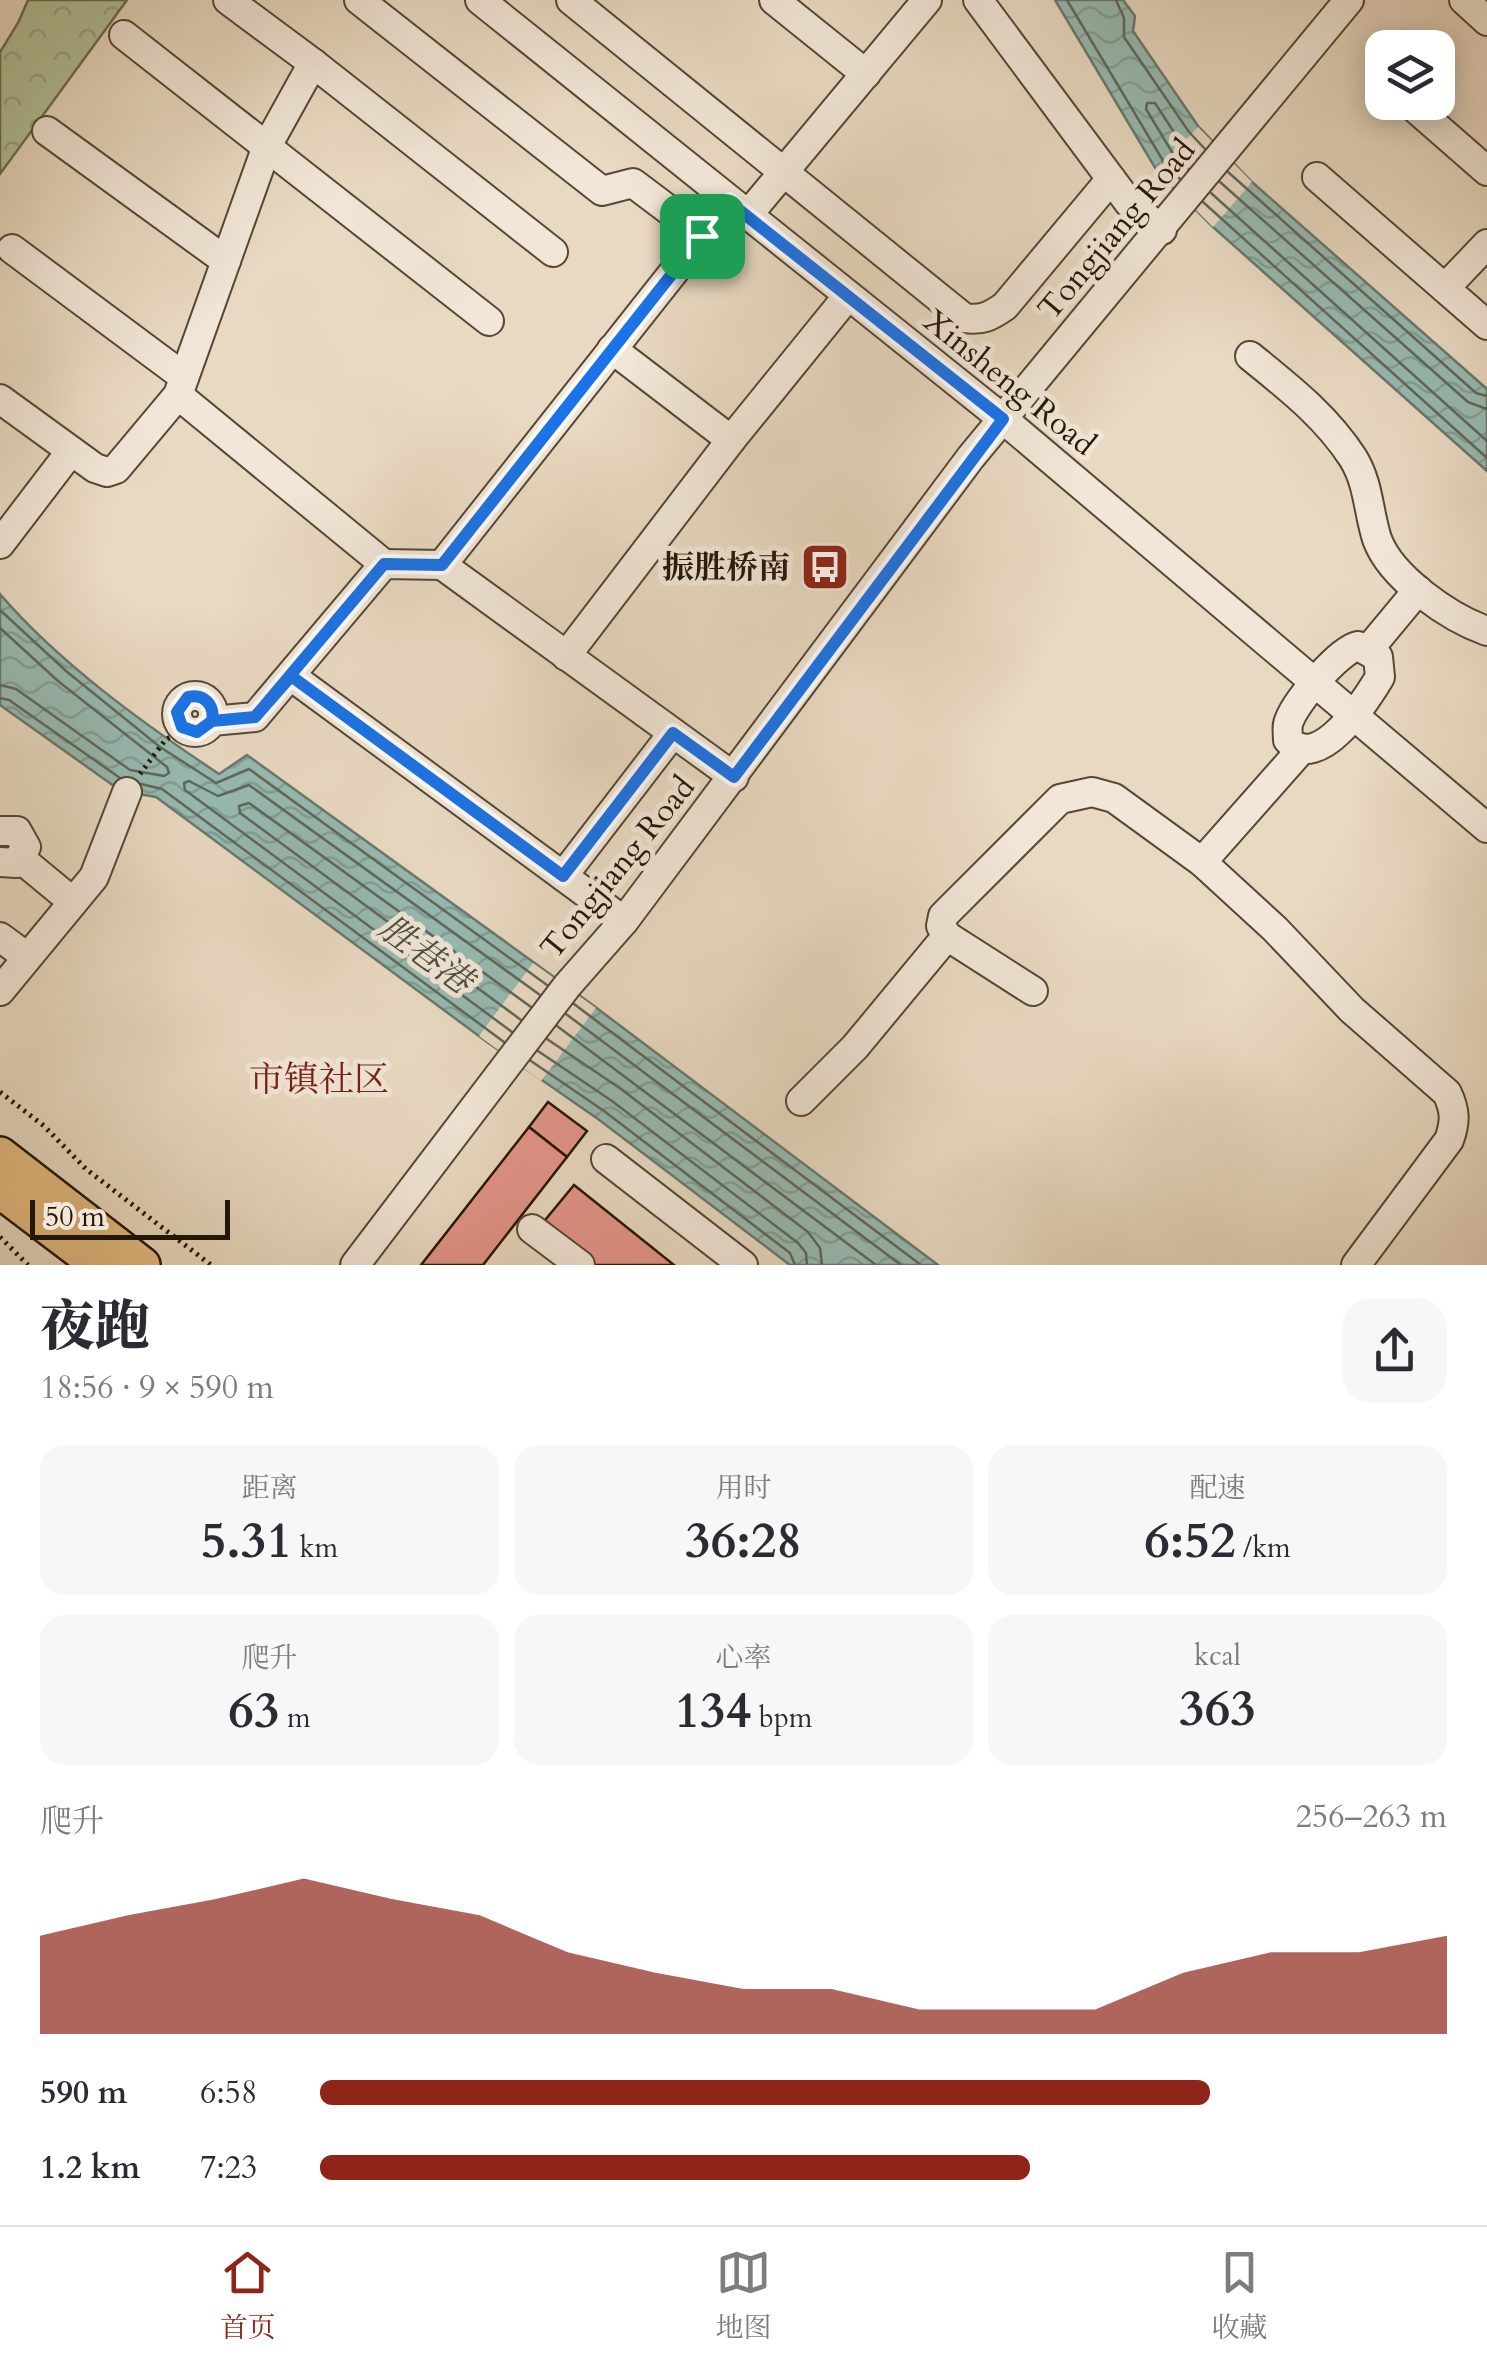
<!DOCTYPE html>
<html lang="zh">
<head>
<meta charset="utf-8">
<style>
  body { margin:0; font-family:Cardo,"Noto Serif SC",serif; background:#f7f7f7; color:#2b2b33; height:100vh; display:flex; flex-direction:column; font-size:38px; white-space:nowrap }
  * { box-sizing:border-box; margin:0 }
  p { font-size:32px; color:#7c7c81 }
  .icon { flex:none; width:55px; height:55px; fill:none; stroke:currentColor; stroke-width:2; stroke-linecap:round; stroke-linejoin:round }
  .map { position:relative; height:1265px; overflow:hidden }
  .drawer { display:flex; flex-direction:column; background:#fff; flex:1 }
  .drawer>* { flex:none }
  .fabs { position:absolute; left:1365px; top:30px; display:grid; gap:20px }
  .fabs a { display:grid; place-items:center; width:90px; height:90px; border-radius:20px; background:#fff; box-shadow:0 5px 25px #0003; font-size:50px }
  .scale { position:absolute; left:30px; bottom:25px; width:200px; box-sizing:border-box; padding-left:10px; border:5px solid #241706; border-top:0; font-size:28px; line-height:35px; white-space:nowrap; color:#241706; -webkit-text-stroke:8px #f1e6d7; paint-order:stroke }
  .pin { position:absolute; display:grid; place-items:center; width:85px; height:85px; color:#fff; margin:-42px; border-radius:20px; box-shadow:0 5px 15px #0006 }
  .round { display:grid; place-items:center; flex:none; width:105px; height:105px; border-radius:30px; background:#f7f7f7 }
  .summary { display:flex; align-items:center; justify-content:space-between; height:170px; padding:0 40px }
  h1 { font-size:55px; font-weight:800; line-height:75px }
  .metrics { display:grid; grid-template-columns:repeat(3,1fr); gap:15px; height:170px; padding:10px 40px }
  .metrics div { display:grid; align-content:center; border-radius:25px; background:#f7f7f7; text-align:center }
  .metrics b { font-size:50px; font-weight:800 }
  .metrics small { font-size:28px; font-weight:400 }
  .metrics p { font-size:28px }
  .chart { height:280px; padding:20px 40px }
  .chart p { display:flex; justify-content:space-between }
  .chart svg { width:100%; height:180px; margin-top:10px; fill:#8f2418; opacity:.7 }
  ul { padding:0 40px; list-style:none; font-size:32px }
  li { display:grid; grid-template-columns:160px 120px 1fr; align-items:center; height:75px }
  li i { height:25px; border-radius:12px; background:#8f2418 }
  .tab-bar { display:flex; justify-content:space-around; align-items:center; height:140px; border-top:2px solid #e1e1e2; background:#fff; font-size:28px; color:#7c7c81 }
  .tab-bar a { display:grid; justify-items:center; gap:5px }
  .tab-bar .on { color:#8f2418 }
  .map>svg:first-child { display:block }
  .forest { fill:url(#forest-crowns); stroke:#6a6c4e; stroke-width:2.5 }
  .water { fill:url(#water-waves); stroke:#69796d; stroke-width:2.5 }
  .pier { fill:#e9d9c2 }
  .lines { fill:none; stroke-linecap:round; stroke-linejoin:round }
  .shore { stroke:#5e685c; stroke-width:2.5 }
  .building { fill:#e49489; stroke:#241706; stroke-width:2.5 }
  .minor-casing { stroke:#554835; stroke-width:32 }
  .major-casing { stroke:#241706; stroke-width:40 }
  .path { stroke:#241706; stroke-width:5; stroke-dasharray:2.5 5; stroke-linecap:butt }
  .minor { stroke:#f1e6d7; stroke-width:28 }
  .major { stroke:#e4bc81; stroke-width:35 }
  .route-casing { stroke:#fff; stroke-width:20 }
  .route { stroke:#1a73e8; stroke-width:12 }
  .labels { text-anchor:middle; stroke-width:10; stroke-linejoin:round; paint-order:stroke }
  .street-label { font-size:32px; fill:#241706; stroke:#f1e6d7 }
  .poi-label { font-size:32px; font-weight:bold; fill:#241706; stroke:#f1e6d7; text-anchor:end }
  .water-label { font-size:35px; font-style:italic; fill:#4c5042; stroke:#f1e6d7 }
  .neighbourhood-label { font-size:35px; fill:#7a1f14; stroke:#f1e6d7 }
</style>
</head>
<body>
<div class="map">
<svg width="1487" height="1265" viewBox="0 0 1487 1265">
  <defs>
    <pattern id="forest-crowns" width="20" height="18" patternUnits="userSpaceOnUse" patternTransform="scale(2.5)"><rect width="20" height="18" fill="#b1c097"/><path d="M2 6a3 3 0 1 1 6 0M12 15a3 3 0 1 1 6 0" fill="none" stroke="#98a481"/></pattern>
    <pattern id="water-waves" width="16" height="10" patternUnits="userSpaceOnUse" patternTransform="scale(2.5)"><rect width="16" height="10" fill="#97bab2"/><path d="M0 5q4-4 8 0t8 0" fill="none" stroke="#829f98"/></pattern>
  </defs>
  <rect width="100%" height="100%" fill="#e9d9c2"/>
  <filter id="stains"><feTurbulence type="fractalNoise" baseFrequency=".002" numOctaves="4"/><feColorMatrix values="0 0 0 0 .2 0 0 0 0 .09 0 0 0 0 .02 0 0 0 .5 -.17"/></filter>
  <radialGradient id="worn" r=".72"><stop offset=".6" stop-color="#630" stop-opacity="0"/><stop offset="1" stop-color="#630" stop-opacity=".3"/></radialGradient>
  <!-- forest -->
  <polygon class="forest" points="28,0 127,0 0,174 0,52 18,23"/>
  <!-- water -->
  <g class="water">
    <polygon points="1055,0 1123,0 1135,16 1133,31 1198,126 1252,182 1487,389 1487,471 1213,227 1157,171"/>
    <path d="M 0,594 C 59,663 144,724 219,774 L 247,755 L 590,1003 L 938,1265 L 790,1265 L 598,1119 L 487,1042 L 156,797 L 121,791 L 0,705 Z"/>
  </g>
  <!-- pier -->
  <g class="pier">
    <polygon points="1198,127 1252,182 1213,227 1157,171"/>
    <polygon points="533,963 596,1008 541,1081 479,1036"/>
  </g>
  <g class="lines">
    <!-- shore -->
    <g class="shore">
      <polyline points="1067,0 1165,164 1180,179"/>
      <polyline points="1116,0 1124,18 1124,37 1189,132 1205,149"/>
      <polyline points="1188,169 1175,157 1146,109 1147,103 1155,103 1179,140 1197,158"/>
      <polyline points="1228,172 1476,393 1487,396"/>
      <polyline points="1220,182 1468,402 1487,409"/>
      <polyline points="1211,193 1487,441"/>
      <polyline points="1203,202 1487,458"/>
      <polyline points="0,610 66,671 160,747 216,783 249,769 547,985"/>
      <polyline points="0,628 58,681 167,767 169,773 164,776 130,770 16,689 0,685"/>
      <polyline points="0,698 9,700 120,778"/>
      <polyline points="141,784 162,789 504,1042"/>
      <polyline points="574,1004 921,1265"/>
      <polyline points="566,1014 901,1265"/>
      <polyline points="521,1020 240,813 239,806 249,803 531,1007"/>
      <polyline points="557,1026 876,1265"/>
      <polyline points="512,1032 185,790 184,783 189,781 218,796 249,785 540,995"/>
      <polyline points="547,1039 621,1089 808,1232 820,1248 822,1265"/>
      <polyline points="538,1051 612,1101 798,1243 806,1253 807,1265"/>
      <polyline points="531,1061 604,1111 790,1253 795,1265"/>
    </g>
  </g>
  <!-- building -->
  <g class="building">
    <polygon points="548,1102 587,1131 567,1157 529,1127"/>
    <polygon points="529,1127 567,1157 483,1265 421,1265"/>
    <polygon points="574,1185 674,1265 591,1265 541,1225"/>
  </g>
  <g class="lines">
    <!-- minor casing -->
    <g class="minor-casing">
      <g id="minor">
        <polyline points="228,0 313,63 553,252"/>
        <polyline points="359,0 602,191 633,183 702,235"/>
        <polyline points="480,0 1003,419 1487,828"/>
        <path d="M 571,0 L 964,318 C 982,321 991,316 1005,306 L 1111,179"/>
        <polyline points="774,0 866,74"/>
        <polyline points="978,0 1129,203 1162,230"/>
        <polyline points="1464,0 1487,21"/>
        <polyline points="124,35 489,321"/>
        <polyline points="1408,102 1487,171"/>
        <polyline points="47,131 226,261"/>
        <polyline points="1317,177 1487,325"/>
        <polyline points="747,216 927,0"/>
        <polyline points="12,249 184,377"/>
        <polyline points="1445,288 1487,244"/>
        <polyline points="612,349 731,440"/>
        <path d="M 1250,356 C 1288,387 1326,416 1353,458 C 1369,484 1368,511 1377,539 C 1391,578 1450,618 1487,631"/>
        <polyline points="178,395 384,564"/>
        <polyline points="0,399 95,468 107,472 116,469 178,395 267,146 313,63"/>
        <polyline points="0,544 71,451"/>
        <polyline points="442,565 729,202"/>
        <path d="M 1358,646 L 1378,657 L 1380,677 C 1365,702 1318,774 1288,740 C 1288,739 1287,725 1288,724 C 1293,704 1339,650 1358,646 Z"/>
        <polyline points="1369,649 1418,590"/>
        <polyline points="566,656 731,440 847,297"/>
        <polyline points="291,676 624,921"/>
        <circle cx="195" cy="714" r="18"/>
        <polyline points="212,721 255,717 384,564 442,565 734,777"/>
        <polyline points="0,831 17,831 26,847 16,863 0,862"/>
        <polyline points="21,859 73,902"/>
        <polyline points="1202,862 1301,750"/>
        <polyline points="563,876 673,733"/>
        <polyline points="0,937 27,957"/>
        <polyline points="0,991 94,877 127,792"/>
        <path d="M 1033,991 L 947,936 L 941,926 L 943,916 L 1060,799 L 1092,792 L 1114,798 L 1202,862 L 1275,929 L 1352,1010 L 1447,1093 C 1455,1110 1456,1121 1449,1140 L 1356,1265"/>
        <polyline points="801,1101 855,1047 947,936"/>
        <polyline points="606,1159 743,1265"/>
        <polyline points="532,1229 580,1265"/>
        <polyline points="355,1265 567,986 624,921 971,457 1349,0"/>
      </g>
    </g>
    <!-- major casing -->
    <g class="major-casing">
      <g id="major">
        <polyline points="0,1155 142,1265"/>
        <polyline points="0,1190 99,1265"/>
      </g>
    </g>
    <!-- path -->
    <g class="path">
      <polyline points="140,774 166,739 187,730"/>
      <polyline points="0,1092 44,1126 86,1169 211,1265"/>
      <polyline points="0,1237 28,1265"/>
    </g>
    <!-- minor -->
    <use href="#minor" class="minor"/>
    <!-- major -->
    <use href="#major" class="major"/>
  </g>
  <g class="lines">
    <!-- route casing -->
    <g class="route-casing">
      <path id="route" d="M 702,236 L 442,565 L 384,564 L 255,717 L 212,721 L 197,732 L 182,727 L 177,712 L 188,697 C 204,693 215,705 212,721 L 255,717 L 291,676 L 563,876 L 673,733 L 734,777 L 1003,419 L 729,202 L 702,236"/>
    </g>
    <!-- route -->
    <use href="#route" class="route"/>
  </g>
  <!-- icons -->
  <defs>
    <g id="bus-square" transform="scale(2.5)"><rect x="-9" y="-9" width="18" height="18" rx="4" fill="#8f2418" stroke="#f1e6d7"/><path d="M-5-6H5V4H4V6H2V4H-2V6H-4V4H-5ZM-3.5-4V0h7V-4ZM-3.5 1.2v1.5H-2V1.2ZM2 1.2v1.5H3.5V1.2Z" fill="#fff"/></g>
  </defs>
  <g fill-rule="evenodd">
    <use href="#bus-square" x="825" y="567"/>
  </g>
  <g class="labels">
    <!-- street labels -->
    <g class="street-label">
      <text transform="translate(1116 229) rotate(-50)" y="11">Tongjiang Road</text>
      <text transform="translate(1010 382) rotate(39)" y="11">Xinsheng Road</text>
      <text transform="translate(617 867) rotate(-51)" y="11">Tongjiang Road</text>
    </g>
    <!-- poi labels -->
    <g class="poi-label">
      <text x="790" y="578">振胜桥南</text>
    </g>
    <!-- water labels -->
    <g class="water-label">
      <text transform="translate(426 954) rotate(36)" y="12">胜巷港</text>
    </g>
    <!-- neighbourhood labels -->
    <g class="neighbourhood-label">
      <text x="319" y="1091">市镇社区</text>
    </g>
  </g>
  <rect width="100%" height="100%" filter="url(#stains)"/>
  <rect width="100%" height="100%" fill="url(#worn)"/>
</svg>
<div class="fabs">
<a><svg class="icon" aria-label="layers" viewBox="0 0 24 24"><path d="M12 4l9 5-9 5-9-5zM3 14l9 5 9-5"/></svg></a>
</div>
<div class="scale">50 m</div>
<div class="pin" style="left:702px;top:236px;background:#1e9e55"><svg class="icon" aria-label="arrive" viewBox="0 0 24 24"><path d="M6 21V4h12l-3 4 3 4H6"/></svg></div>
</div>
<section class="drawer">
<div class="summary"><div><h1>夜跑</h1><p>18:56 · 9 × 590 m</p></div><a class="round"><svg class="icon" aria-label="share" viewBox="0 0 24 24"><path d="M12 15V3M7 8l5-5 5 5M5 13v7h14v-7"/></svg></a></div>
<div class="metrics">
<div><p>距离</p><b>5.31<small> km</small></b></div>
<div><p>用时</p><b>36:28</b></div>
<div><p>配速</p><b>6:52<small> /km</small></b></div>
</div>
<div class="metrics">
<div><p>爬升</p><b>63<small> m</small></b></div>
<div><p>心率</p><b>134<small> bpm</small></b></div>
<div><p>kcal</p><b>363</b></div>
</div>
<div class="chart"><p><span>爬升</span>256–263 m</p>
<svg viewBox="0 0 160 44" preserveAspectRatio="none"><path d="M0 44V20L10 15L20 11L30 6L40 11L50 15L60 24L70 29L80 33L90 33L100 38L110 38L120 38L130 29L140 24L150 24L160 20V44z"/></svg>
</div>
<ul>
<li><b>590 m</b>6:58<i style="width:79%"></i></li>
<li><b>1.2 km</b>7:23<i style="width:63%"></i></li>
</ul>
</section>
<nav class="tab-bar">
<a class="on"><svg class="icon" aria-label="home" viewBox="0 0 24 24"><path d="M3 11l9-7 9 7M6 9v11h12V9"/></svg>首页</a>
<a><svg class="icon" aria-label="map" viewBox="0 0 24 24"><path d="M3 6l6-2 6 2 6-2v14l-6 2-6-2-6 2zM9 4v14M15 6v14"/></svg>地图</a>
<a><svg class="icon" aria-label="saved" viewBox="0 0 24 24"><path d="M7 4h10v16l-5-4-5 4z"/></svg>收藏</a>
</nav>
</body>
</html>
